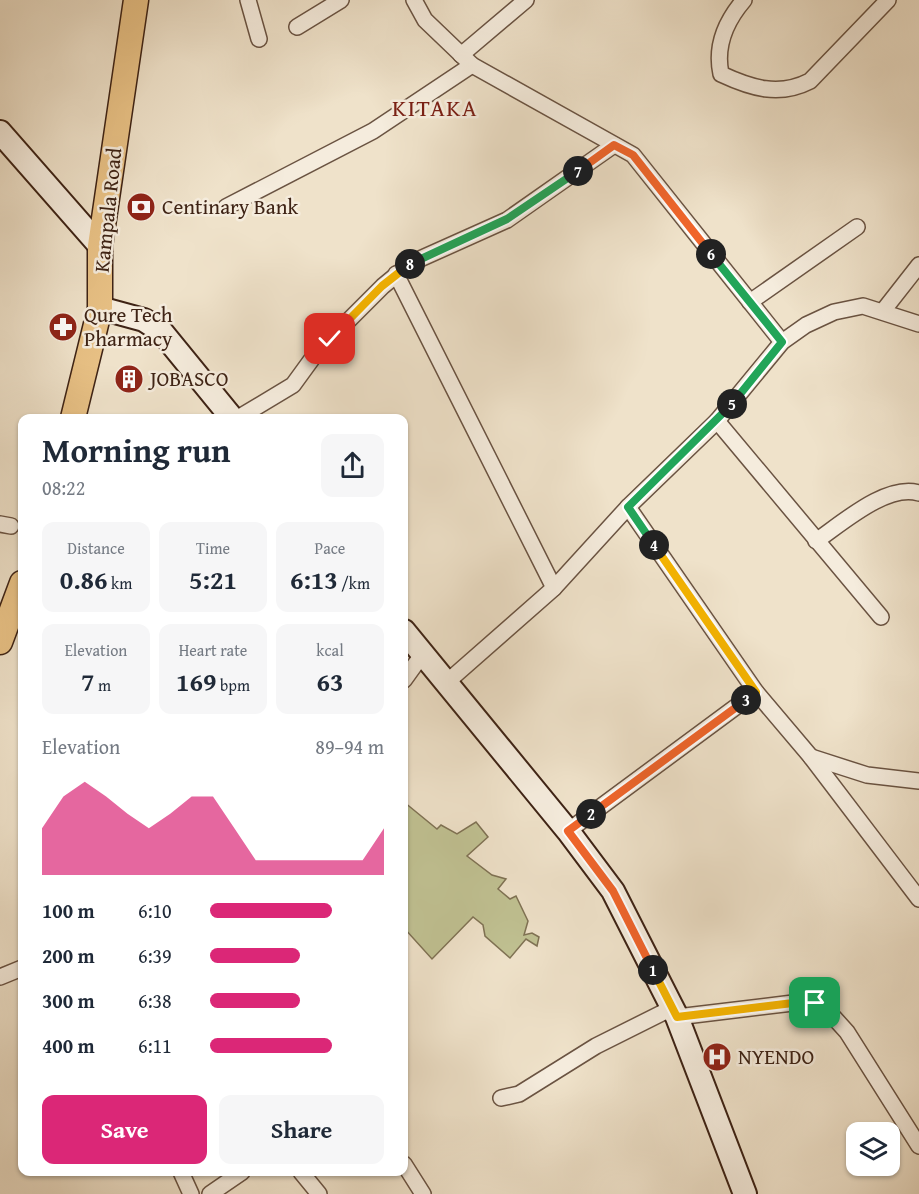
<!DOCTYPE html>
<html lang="en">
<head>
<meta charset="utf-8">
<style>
  body { margin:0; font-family:"Gentium Book Plus",serif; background:#f6f6f7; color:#1f2937; height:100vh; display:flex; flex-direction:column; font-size:22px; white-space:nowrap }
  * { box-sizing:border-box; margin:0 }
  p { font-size:20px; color:#747a83 }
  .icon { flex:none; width:33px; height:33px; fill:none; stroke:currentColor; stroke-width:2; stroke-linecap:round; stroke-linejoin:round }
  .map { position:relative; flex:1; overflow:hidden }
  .sheet { position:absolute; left:18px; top:414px; width:390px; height:762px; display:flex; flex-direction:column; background:#fff; border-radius:12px; box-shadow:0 2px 4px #0004 }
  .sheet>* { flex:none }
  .fabs { position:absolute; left:846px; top:1122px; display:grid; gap:12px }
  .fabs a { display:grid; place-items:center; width:54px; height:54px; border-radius:12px; background:#fff; box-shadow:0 2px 4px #0004; font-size:30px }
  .pin { position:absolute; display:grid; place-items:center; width:51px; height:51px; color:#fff; margin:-26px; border-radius:12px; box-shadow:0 3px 9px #0006 }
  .km { position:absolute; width:30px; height:30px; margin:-15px; border-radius:50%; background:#222; color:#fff; font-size:16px; line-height:30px; text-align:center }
  .round { display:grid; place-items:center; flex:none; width:63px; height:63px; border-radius:12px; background:#f6f6f7 }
  .head { display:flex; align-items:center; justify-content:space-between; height:102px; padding:0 24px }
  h1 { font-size:33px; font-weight:700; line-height:45px }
  .figures { display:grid; grid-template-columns:repeat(3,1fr); gap:9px; height:102px; padding:6px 24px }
  .figures div { display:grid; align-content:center; border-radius:12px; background:#f6f6f7; text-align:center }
  .figures b { font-size:26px; font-weight:700 }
  .figures small { font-size:16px; font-weight:400 }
  .figures p { font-size:16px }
  .chart { height:168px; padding:12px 24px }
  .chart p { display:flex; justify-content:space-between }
  .chart svg { width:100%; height:108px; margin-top:6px; fill:#db2777; opacity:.7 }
  .primary-button { display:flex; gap:12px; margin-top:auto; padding:12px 24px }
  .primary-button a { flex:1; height:69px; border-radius:12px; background:#db2777; color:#fff; font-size:24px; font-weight:700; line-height:69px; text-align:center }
  .primary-button a+a { background:#f6f6f7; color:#1f2937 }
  ul { padding:0 24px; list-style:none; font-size:20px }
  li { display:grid; grid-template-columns:96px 72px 1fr; align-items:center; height:45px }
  li i { height:15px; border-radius:8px; background:#db2777 }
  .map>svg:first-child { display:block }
  .grass { fill:#c0c192; stroke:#7f7254; stroke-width:1.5 }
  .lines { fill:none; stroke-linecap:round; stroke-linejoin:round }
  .street-casing { stroke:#6a5342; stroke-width:18 }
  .secondary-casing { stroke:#3e2315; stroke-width:26 }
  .primary-casing { stroke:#3e2315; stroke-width:27 }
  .street { stroke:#f5ecdd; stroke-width:15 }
  .secondary { stroke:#f5ecdd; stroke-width:22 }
  .primary { stroke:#e8c185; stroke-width:24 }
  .split-1-casing { stroke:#fff; stroke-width:12 }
  .split-2-casing { stroke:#fff; stroke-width:12 }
  .split-3-casing { stroke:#fff; stroke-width:12 }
  .split-4-casing { stroke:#fff; stroke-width:12 }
  .split-5-casing { stroke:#fff; stroke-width:12 }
  .split-6-casing { stroke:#fff; stroke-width:12 }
  .split-7-casing { stroke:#fff; stroke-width:12 }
  .split-8-casing { stroke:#fff; stroke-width:12 }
  .split-9-casing { stroke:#fff; stroke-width:12 }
  .split-1 { stroke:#f5b400; stroke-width:8 }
  .split-2 { stroke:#f0652b; stroke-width:8 }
  .split-3 { stroke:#f0652b; stroke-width:8 }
  .split-4 { stroke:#f5b400; stroke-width:8 }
  .split-5 { stroke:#22a559; stroke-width:8 }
  .split-6 { stroke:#22a559; stroke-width:8 }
  .split-7 { stroke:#f0652b; stroke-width:8 }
  .split-8 { stroke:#22a559; stroke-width:8 }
  .split-9 { stroke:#f5b400; stroke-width:8 }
  .labels { text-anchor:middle; stroke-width:5; stroke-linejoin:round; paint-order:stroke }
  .poi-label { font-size:21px; fill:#3e2315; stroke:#f5ecdd; text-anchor:start }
  .street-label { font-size:21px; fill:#3e2315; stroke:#f5ecdd }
  .quarter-label { font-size:24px; letter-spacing:1.5px; fill:#7a1f14; stroke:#f5ecdd }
</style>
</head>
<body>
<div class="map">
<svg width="919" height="1194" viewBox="0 0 919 1194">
  <rect width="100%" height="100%" fill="#efe2ca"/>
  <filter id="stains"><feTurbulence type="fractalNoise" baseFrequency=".00333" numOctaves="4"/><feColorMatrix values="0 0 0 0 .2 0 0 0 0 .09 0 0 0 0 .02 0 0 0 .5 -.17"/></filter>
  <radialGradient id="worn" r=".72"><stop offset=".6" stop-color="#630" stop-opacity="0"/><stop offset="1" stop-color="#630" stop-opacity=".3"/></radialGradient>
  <!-- grass -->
  <polygon class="grass" points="404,802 437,829 441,825 457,834 476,822 488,837 467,856 492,875 506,879 498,889 510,899 516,896 528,921 524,935 532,933 539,937 537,946 526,939 510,958 485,936 483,925 473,917 432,959 404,928"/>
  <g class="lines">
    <!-- street casing -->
    <g class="street-casing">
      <g id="street">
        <polyline points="248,0 259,39"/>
        <polyline points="414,0 425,20 472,65 633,155 782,342"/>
        <path d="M 744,0 C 726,21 715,46 721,74 C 751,88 779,97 810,81 L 888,0"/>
        <polyline points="297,27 341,0"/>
        <polyline points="461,55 526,0"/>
        <polyline points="226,207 373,131 472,65"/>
        <polyline points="396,274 554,588"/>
        <polyline points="750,302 857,227"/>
        <polyline points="883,311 919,265"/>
        <polyline points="238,418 293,385 317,352 383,286 411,263 507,220 614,145"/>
        <polyline points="717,421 881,617"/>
        <polyline points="628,507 756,692 811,757 919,899"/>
        <polyline points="0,524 11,526"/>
        <path d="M 816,541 C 841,524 887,483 919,493"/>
        <polyline points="404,680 422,655"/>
        <polyline points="446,683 554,588 628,507 717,421 782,342 806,325 834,312 863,306 919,324"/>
        <polyline points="811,757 867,775 919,781"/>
        <polyline points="568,831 756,692"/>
        <polyline points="0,977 22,968"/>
        <polyline points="677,1017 801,1002 815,1003 828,1011 847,1032 919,1146"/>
        <polyline points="501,1098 519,1094 596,1046 672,1008"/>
        <polyline points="404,1164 423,1194"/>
        <polyline points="181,1172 191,1194"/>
        <polyline points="301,1172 319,1194"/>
        <polyline points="210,1194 242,1172"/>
      </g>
    </g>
    <!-- secondary casing -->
    <g class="secondary-casing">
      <g id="secondary">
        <polyline points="0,132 100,246"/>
        <polyline points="100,308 144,320 161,331 232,418"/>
        <polyline points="404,631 568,831 613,891 677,1017 745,1194"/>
      </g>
    </g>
    <!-- primary casing -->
    <g class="primary-casing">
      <g id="primary">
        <polyline points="73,418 100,308 100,246 136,0"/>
        <polyline points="0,642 22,583"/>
      </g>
    </g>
    <!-- street -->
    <use href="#street" class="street"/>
    <!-- secondary -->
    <use href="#secondary" class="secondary"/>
    <!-- primary -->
    <use href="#primary" class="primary"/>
  </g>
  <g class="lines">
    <!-- split-1 casing -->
    <g class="split-1-casing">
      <polyline id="split-1" points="653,970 677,1017 801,1002 815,1003"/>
    </g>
    <!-- split-2 casing -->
    <g class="split-2-casing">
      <polyline id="split-2" points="591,814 568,831 613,891 653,970"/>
    </g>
    <!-- split-3 casing -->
    <g class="split-3-casing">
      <polyline id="split-3" points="591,814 746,700"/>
    </g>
    <!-- split-4 casing -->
    <g class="split-4-casing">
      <polyline id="split-4" points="654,545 756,692 746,700"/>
    </g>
    <!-- split-5 casing -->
    <g class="split-5-casing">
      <polyline id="split-5" points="654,545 628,507 732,404"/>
    </g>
    <!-- split-6 casing -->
    <g class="split-6-casing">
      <polyline id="split-6" points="711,254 782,342 732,404"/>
    </g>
    <!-- split-7 casing -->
    <g class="split-7-casing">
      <polyline id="split-7" points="578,171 614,145 633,155 711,254"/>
    </g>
    <!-- split-8 casing -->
    <g class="split-8-casing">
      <polyline id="split-8" points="410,264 507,219 578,171"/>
    </g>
    <!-- split-9 casing -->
    <g class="split-9-casing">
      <polyline id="split-9" points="330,339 382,286 410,264"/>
    </g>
    <!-- split-1 -->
    <use href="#split-1" class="split-1"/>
    <!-- split-2 -->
    <use href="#split-2" class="split-2"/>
    <!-- split-3 -->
    <use href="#split-3" class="split-3"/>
    <!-- split-4 -->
    <use href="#split-4" class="split-4"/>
    <!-- split-5 -->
    <use href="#split-5" class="split-5"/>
    <!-- split-6 -->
    <use href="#split-6" class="split-6"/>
    <!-- split-7 -->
    <use href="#split-7" class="split-7"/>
    <!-- split-8 -->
    <use href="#split-8" class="split-8"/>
    <!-- split-9 -->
    <use href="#split-9" class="split-9"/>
  </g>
  <!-- icons -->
  <defs>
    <g id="bank-disc" transform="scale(1.5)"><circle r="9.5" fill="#8f2418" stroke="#f5ecdd"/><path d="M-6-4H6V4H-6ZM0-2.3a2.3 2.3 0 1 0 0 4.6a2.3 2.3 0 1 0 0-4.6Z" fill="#fff"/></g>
    <g id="pharmacy-disc" transform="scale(1.5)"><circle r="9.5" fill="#8f2418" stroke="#f5ecdd"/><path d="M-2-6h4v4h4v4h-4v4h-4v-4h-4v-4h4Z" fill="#fff"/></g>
    <g id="building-disc" transform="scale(1.5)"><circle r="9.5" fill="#8f2418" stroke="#f5ecdd"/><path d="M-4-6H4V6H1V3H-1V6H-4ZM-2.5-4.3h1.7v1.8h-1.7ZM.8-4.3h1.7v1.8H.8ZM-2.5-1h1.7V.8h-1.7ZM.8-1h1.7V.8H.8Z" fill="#fff"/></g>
    <g id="hospital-disc" transform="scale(1.5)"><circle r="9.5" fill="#8f2418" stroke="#f5ecdd"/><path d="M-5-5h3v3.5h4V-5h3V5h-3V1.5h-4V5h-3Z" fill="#fff"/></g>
  </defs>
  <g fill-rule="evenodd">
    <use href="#bank-disc" x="141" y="207"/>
    <use href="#pharmacy-disc" x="63" y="327"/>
    <use href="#building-disc" x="129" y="379"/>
    <use href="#hospital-disc" x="717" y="1057"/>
  </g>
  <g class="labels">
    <!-- poi labels -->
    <g class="poi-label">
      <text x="162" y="214">Centinary Bank</text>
      <text x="84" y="322">Qure Tech<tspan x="84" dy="24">Pharmacy</tspan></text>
      <text x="150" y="386">JOBASCO</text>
      <text x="738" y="1064">NYENDO</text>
    </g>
    <!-- street labels -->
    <g class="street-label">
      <text transform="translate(108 210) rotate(-84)" y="7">Kampala Road</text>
    </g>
    <!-- quarter labels -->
    <g class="quarter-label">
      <text x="435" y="116">KITAKA</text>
    </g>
  </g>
  <rect width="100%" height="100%" filter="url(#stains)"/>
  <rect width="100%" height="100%" fill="url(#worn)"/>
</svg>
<div class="fabs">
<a><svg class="icon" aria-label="layers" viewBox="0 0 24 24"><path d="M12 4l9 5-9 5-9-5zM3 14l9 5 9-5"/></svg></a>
</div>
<div class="pin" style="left:815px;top:1003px;background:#1e9e55"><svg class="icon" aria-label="arrive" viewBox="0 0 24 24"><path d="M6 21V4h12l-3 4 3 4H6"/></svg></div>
<div class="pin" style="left:330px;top:339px;background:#d93025"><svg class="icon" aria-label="check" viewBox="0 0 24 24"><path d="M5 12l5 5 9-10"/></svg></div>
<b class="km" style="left:653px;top:970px">1</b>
<b class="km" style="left:591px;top:814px">2</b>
<b class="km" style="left:746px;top:700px">3</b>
<b class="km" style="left:654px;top:545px">4</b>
<b class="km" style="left:732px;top:404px">5</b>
<b class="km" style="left:711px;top:254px">6</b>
<b class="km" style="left:578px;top:171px">7</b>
<b class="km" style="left:410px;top:264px">8</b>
<section class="sheet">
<div class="head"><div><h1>Morning run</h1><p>08:22</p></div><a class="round"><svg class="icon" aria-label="share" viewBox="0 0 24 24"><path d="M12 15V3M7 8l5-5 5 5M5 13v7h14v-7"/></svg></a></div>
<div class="figures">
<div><p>Distance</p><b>0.86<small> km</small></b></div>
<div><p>Time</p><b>5:21</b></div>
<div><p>Pace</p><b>6:13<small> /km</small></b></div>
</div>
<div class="figures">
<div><p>Elevation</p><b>7<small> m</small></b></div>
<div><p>Heart rate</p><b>169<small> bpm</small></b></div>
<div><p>kcal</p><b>63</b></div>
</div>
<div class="chart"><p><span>Elevation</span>89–94 m</p>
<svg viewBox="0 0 160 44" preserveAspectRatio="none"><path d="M0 44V25L10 12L20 6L30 12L40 19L50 25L60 19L70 12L80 12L90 25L100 38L110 38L120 38L130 38L140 38L150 38L160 25V44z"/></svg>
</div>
<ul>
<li><b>100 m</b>6:10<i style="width:70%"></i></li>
<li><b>200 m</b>6:39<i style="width:52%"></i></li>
<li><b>300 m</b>6:38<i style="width:52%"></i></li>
<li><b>400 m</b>6:11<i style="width:70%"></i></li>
</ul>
<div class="primary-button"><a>Save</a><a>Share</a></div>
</section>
</div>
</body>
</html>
